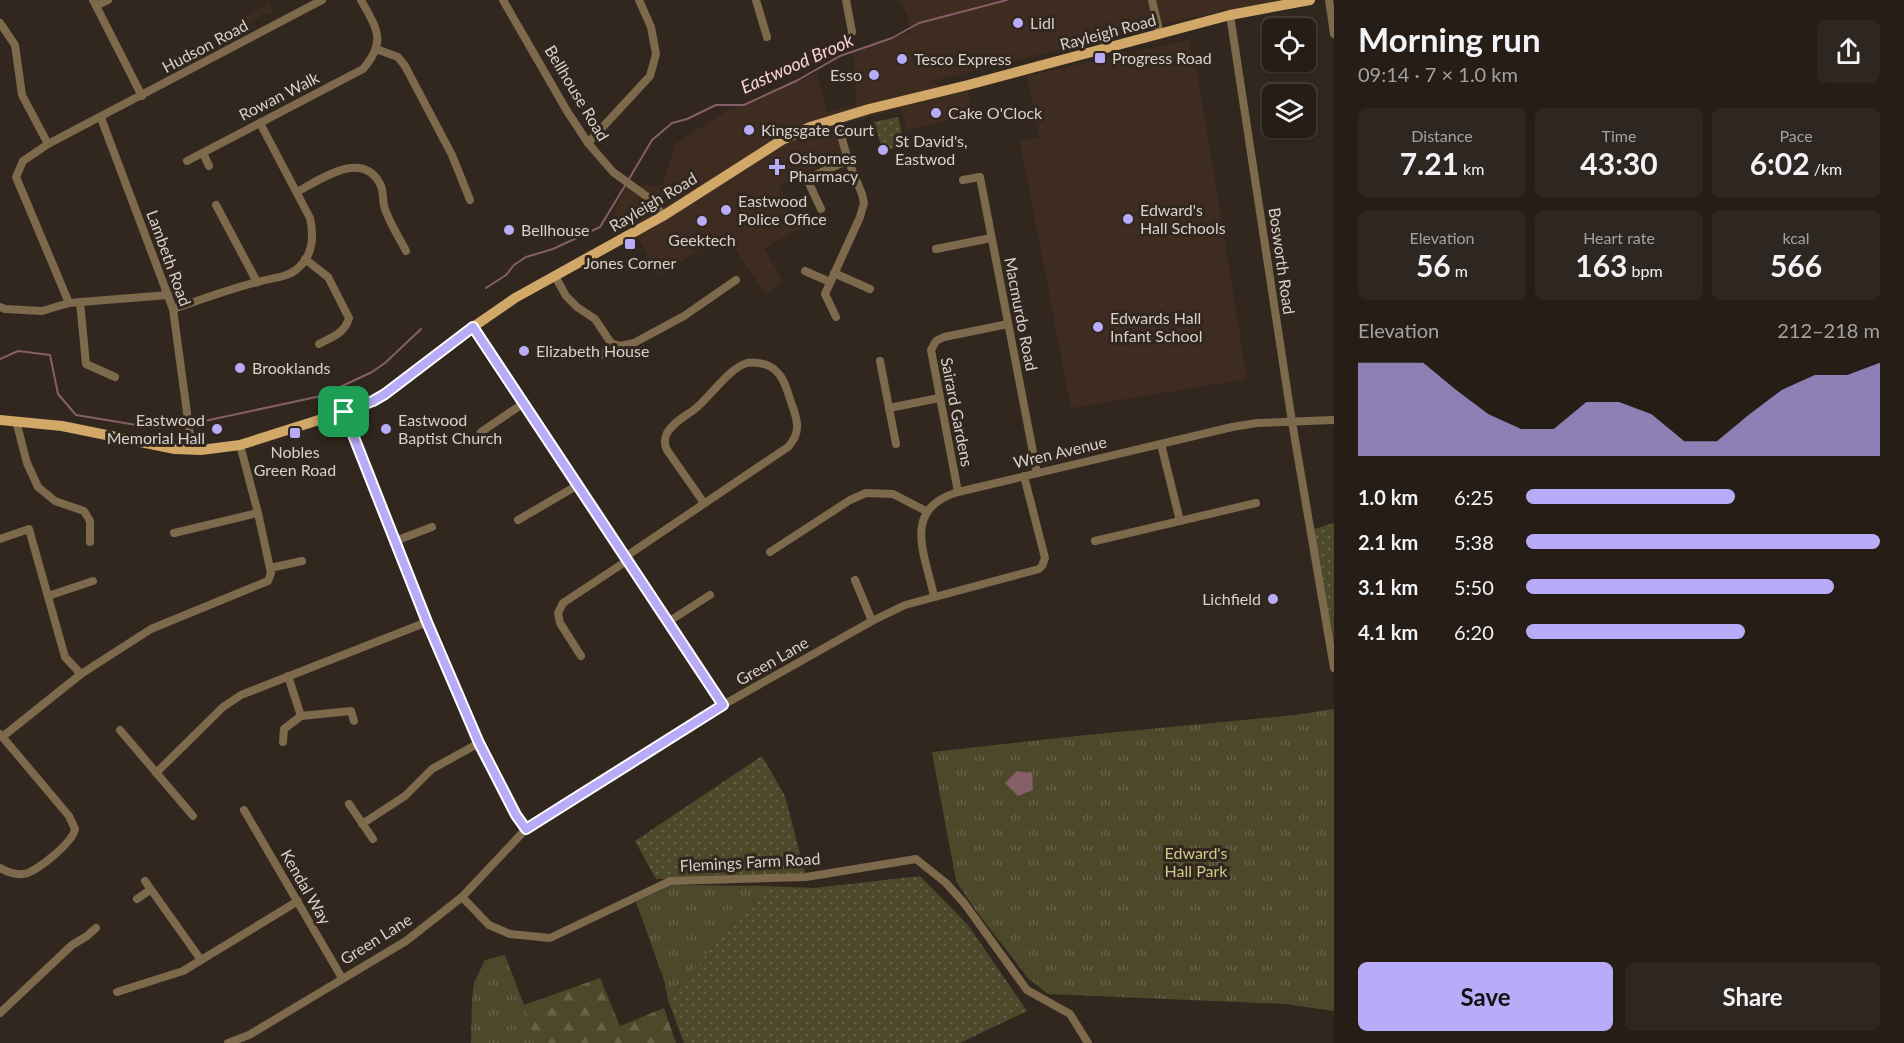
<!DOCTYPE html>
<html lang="en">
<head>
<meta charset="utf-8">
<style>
  body { margin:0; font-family:Lato,sans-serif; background:#2e2620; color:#f1f3f6; height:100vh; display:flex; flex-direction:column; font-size:22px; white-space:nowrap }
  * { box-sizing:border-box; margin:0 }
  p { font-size:20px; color:#a4a2a1 }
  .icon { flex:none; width:33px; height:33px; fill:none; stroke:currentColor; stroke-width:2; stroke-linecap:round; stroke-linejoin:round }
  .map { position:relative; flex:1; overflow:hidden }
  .sheet { display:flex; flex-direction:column; background:#261d17; width:570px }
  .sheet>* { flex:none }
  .buttons { position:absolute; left:1262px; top:18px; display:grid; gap:12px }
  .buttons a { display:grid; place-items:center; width:54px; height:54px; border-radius:9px; background:#261d17; box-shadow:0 2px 4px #0004,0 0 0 2px #423b36; font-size:30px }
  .pin { position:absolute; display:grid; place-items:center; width:51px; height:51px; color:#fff; margin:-26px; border-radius:12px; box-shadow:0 3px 9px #0006 }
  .round { display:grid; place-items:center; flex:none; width:63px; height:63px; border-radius:9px; background:#2e2620 }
  .headline { display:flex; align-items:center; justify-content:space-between; height:102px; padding:0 24px }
  h1 { font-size:33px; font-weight:700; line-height:45px }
  .figures { display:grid; grid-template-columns:repeat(3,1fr); gap:9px; height:102px; padding:6px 24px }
  .figures div { display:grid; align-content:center; border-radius:9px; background:#2e2620; text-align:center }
  .figures b { font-size:30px; font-weight:700 }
  .figures small { font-size:16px; font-weight:400 }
  .figures p { font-size:16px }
  .chart { height:168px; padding:12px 24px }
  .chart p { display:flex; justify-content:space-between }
  .chart svg { width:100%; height:108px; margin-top:6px; fill:#b8abf7; opacity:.7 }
  .primary-button { display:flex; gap:12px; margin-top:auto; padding:12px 24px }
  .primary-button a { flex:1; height:69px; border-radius:9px; background:#b8abf7; color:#111; font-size:24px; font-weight:700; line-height:69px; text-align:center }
  .primary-button a+a { background:#2e2620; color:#f1f3f6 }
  ul { padding:0 24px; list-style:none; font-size:20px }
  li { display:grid; grid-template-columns:96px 72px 1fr; align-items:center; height:45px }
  li i { height:15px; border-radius:8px; background:#b8abf7 }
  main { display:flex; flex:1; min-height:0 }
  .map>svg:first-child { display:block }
  .built { fill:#3e2c21 }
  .grass { fill:url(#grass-dots) }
  .forest { fill:url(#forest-firs) }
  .park { fill:url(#park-tufts) }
  .water { fill:#865e67 }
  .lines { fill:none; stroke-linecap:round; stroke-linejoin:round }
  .stream { stroke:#865e67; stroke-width:2 }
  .minor { stroke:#7d694b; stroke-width:8 }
  .major { stroke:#d1a867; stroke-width:10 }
  .route-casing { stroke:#fff; stroke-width:12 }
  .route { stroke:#b8abf7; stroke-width:8 }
  .poi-dot { fill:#b8abf7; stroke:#32271f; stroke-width:2 }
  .labels { text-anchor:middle; stroke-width:6; stroke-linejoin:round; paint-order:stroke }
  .poi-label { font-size:16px; fill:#d8d0cb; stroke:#32271f; text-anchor:start }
  .street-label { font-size:16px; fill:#d8d0cb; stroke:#32271f }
  .park-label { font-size:16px; fill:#d0c888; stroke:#32271f }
  .water-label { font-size:18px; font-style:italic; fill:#fdd1da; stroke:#32271f }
</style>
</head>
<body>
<main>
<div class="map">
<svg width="1334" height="1043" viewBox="0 0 1334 1043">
  <defs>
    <pattern id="grass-dots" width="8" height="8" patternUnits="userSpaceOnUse" patternTransform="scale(1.5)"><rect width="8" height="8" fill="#4c492b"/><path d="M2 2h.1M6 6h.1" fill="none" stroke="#656248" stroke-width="1.8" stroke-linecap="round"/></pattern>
    <pattern id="forest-firs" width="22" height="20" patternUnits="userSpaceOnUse" patternTransform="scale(1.5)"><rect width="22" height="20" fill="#4c492b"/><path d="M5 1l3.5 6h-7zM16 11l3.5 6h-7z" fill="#656248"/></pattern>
    <pattern id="park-tufts" width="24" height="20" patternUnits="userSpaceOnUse" patternTransform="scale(1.5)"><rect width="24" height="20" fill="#4c492b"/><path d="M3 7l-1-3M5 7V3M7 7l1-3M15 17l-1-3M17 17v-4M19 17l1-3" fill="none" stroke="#656248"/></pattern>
  </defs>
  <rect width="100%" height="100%" fill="#32271f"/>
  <!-- built -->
  <g class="built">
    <polygon points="899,0 1280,0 1166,23 928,82 968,91 971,114 907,131 901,108 839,125 848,153 779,186 801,228 764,248 783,282 765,294 725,234 658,276 638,238 613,214 626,186 663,185 675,144 725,112 817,73 827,112 857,105 853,53 910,32 908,17"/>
    <polygon points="269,2 274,12 268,15 267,13 245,25 242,19 263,7 263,6"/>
    <polygon points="1188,40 1198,76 1247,379 1071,408 1020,142 1039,137 1027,76"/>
  </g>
  <!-- grass -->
  <g class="grass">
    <polygon points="898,117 905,145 883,151 874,122"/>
    <polygon points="1334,523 1334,645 1311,530"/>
    <polygon points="762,756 785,796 805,873 656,879 635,841"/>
    <polygon points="920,876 968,925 1027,1011 960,1043 684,1043 668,1000 764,886 814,888"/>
  </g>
  <!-- forest -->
  <polygon class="forest" points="600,978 620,1026 664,1008 676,1043 535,1043 524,1005"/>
  <!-- park -->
  <g class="park">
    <polygon points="1334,709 1334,1011 1285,1004 1048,994 1028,978 977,912 956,881 932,752 1076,736 1295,715"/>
    <polygon points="670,885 764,886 668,1000 664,980 636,902"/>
    <polygon points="505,955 524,1005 535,1043 471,1043 472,1000 474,983 485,960"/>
  </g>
  <!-- water -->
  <polygon class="water" points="1017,771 1032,773 1033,790 1018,796 1005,783"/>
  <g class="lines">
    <!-- stream -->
    <g class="stream">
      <polyline points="629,179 652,140 672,123 687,119 716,105 744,105 798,80 840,56 892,38 919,23 1007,0"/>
      <polyline points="486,288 506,275 514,265 526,257 553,249 600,227 626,184"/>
      <polyline points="0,359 18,351 50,355 58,394 76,415 155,428 209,420 321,396 372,372 385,363 421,329"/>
    </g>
    <!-- minor -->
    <g class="minor">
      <polyline points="93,0 142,96"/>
      <polyline points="503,0 567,111 588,143 613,172 653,201 663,216"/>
      <polyline points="756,0 767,37"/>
      <polyline points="846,0 852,32"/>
      <polyline points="1152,0 1160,34"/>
      <polyline points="1329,0 1334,34"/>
      <polyline points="96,6 108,0"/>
      <polyline points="1230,15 1292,422 1334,668"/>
      <polyline points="0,23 15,45 22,95 48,144"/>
      <polyline points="376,49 398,57 405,66 452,155 470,200"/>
      <polyline points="101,118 173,309 192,450"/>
      <polyline points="588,143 650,76 656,54 651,27 639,0"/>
      <polyline points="203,153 209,166"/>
      <path d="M 187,161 L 363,69 C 387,41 377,29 361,0"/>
      <polyline points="963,180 980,177 1037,473"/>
      <path d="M 297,192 C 321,179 364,148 381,186 C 384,193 382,202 385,209 C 390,224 399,237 406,251"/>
      <polyline points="216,205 257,282"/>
      <polyline points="821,209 807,179 848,160"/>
      <polyline points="936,249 991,238"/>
      <path d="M 305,259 L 328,277 L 349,318 C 345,333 332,337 319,344"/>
      <polyline points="805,271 830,282"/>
      <polyline points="834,273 870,289"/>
      <polyline points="555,276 566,296 577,307 595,319 611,343 620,346 634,343 684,316 736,280"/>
      <polyline points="80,302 86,364 115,377"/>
      <polyline points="69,303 16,177 23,161 48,144 322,0"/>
      <polyline points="0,307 5,309 42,311 69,303 168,295"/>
      <path d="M 173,309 C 201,300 229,289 258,282 C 270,278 287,278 297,269 C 313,256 314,236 310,218 L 260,123"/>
      <polyline points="836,317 825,294 860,217 864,203 862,194 848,160 836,118"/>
      <polyline points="473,327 723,705"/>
      <polyline points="603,355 611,343"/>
      <polyline points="880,361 896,444"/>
      <polyline points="889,408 939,398"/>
      <polyline points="344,412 427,622 479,743 516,815 526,829"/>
      <polyline points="16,421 27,463 38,487 55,501 84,511 90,521 90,542"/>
      <polyline points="481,432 524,403"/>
      <polyline points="1161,444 1180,521"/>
      <polyline points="958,492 931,350 936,341 944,337 1008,324"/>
      <polyline points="518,520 578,485"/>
      <polyline points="174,533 258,513"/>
      <polyline points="0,539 29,529 65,657 81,674"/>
      <polyline points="395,541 432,527"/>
      <polyline points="1095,541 1256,503"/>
      <polyline points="770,552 850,500 866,493 893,494 926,511"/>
      <path d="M 625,557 L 788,447 C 801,433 798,421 792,405 C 787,391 784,373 769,366 C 763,363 753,362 747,363 C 729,368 710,397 695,409 C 686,416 673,422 667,433 C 664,439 664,444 667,450 L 704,503"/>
      <polyline points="270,568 302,561"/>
      <polyline points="855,580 872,621"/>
      <polyline points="48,596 93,581"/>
      <path d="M 934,596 C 925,554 901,509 958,492 L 1232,427 L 1257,423 L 1334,420"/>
      <polyline points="668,622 710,595"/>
      <polyline points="581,656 560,623 558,613 563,603 628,560"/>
      <polyline points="288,676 301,716 351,711 354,721"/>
      <polyline points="120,730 193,816"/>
      <path d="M 0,734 L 69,816 L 75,829 C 73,842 36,873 23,874 C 15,875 7,872 0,868"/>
      <polyline points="2,737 81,674 151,629 268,581 271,573 258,513 240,445"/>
      <polyline points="283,742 284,729 301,716"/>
      <polyline points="156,773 223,707 241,695 427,622"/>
      <polyline points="349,804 373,839"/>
      <polyline points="244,810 342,978"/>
      <polyline points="362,824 405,796 432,769 479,743"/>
      <polyline points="145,881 201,960"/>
      <polyline points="462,897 489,925 510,934 550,938 670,881 806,877 916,859 946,883 964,903 1027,990 1070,1014 1088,1043"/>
      <polyline points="137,899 150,890"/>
      <polyline points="117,992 183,971 298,901"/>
      <polyline points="0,1013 72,945 87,936 96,928"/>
      <polyline points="228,1043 249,1035 406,941 462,897 526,829 723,705 872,621 905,605 1039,569 1042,566 1045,558 1024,476"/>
    </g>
    <!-- major -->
    <polyline class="major" points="0,420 62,426 175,449 201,450 240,445 344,412 361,407 385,394 473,327 515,298 663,216 782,140 810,127 869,109 968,85 1230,15 1310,0"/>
  </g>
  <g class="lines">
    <!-- route casing -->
    <g class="route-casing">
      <polygon id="route" points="473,327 723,705 526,829 516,815 479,743 427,622 344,412 373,401 385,394"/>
    </g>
    <!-- route -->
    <use href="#route" class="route"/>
  </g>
  <!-- markers -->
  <g class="poi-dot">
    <circle cx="1018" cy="23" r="6"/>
    <rect x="1094" y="52" width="12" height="12" rx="3"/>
    <circle cx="902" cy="59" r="6"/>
    <circle cx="874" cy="75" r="6"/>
    <circle cx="936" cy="113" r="6"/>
    <circle cx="749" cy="130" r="6"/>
    <circle cx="883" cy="150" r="6"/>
    <path d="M774 158h6v6h6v6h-6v6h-6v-6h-6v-6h6z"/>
    <circle cx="726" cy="210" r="6"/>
    <circle cx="1128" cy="219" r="6"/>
    <circle cx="702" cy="221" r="6"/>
    <circle cx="509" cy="230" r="6"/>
    <rect x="624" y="238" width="12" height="12" rx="3"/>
    <circle cx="1098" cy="327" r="6"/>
    <circle cx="524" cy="351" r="6"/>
    <circle cx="240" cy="368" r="6"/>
    <circle cx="217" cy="429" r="6"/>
    <circle cx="386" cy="429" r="6"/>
    <rect x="289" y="427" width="12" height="12" rx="3"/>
    <circle cx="1273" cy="599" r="6"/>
  </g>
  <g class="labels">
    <!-- poi labels -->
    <g class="poi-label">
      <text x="1030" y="29">Lidl</text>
      <text x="1112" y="64">Progress Road</text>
      <text x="914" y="65">Tesco Express</text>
      <text x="862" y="81" text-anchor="end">Esso</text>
      <text x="948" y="119">Cake O'Clock</text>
      <text x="761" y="136">Kingsgate Court</text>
      <text x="895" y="147">St David's,<tspan x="895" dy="18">Eastwod</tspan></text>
      <text x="789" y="164">Osbornes<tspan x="789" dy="18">Pharmacy</tspan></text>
      <text x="738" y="207">Eastwood<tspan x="738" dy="18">Police Office</tspan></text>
      <text x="1140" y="216">Edward's<tspan x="1140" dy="18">Hall Schools</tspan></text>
      <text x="521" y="236">Bellhouse</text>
      <text x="702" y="246" text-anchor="middle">Geektech</text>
      <text x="630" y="269" text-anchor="middle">Jones Corner</text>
      <text x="1110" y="324">Edwards Hall<tspan x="1110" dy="18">Infant School</tspan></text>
      <text x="536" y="357">Elizabeth House</text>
      <text x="252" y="374">Brooklands</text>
      <text x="205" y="426" text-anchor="end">Eastwood<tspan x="205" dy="18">Memorial Hall</tspan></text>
      <text x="398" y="426">Eastwood<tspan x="398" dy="18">Baptist Church</tspan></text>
      <text x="295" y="458" text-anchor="middle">Nobles<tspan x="295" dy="18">Green Road</tspan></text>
      <text x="1261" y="605" text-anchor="end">Lichfield</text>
    </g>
    <!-- street labels -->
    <g class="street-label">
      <text transform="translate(1108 32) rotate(-15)" y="6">Rayleigh Road</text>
      <text transform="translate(205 46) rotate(-28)" y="6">Hudson Road</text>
      <text transform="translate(577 93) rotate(59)" y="6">Bellhouse Road</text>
      <text transform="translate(279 96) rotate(-27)" y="6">Rowan Walk</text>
      <text transform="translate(653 202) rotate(-31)" y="6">Rayleigh Road</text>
      <text transform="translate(169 258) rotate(70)" y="6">Lambeth Road</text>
      <text transform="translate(1282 261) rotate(82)" y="6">Bosworth Road</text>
      <text transform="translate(1021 314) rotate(79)" y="6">Macmurdo Road</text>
      <text transform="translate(957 412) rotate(79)" y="6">Sairard Gardens</text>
      <text transform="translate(1060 452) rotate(-13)" y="6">Wren Avenue</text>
      <text transform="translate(772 661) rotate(-30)" y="6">Green Lane</text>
      <text transform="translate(750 862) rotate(-3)" y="6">Flemings Farm Road</text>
      <text transform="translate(306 887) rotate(60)" y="6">Kendal Way</text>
      <text transform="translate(376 939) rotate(-32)" y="6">Green Lane</text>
    </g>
    <!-- park labels -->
    <g class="park-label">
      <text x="1196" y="859">Edward's<tspan x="1196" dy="18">Hall Park</tspan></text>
    </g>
    <!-- water labels -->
    <g class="water-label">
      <text transform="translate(797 64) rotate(-24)" y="6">Eastwood Brook</text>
    </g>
  </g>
</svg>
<div class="buttons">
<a><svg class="icon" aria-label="locate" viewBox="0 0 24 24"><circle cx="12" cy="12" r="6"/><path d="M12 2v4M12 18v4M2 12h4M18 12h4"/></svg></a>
<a><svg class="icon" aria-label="layers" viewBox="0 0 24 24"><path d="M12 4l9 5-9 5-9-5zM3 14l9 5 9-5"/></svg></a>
</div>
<div class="pin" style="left:344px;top:412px;background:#1e9e55"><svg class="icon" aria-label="arrive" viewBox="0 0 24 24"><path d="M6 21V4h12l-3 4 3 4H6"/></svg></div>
</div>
<section class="sheet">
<div class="headline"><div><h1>Morning run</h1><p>09:14 · 7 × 1.0 km</p></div><a class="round"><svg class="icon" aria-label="share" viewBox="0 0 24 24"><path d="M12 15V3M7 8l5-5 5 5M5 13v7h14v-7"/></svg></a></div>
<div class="figures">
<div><p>Distance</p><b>7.21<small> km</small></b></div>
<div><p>Time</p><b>43:30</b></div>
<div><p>Pace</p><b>6:02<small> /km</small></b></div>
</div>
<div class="figures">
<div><p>Elevation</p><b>56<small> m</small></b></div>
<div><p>Heart rate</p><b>163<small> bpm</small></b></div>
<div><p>kcal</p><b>566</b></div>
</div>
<div class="chart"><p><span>Elevation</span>212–218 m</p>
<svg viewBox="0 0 160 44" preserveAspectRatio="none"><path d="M0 44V6L10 6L20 6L30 17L40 27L50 33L60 33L70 22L80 22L90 27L100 38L110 38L120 27L130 17L140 11L150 11L160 6V44z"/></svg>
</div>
<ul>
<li><b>1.0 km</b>6:25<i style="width:59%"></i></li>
<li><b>2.1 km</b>5:38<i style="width:100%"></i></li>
<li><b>3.1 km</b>5:50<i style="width:87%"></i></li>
<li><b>4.1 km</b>6:20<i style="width:62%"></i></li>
</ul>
<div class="primary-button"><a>Save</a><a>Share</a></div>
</section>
</main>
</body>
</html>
